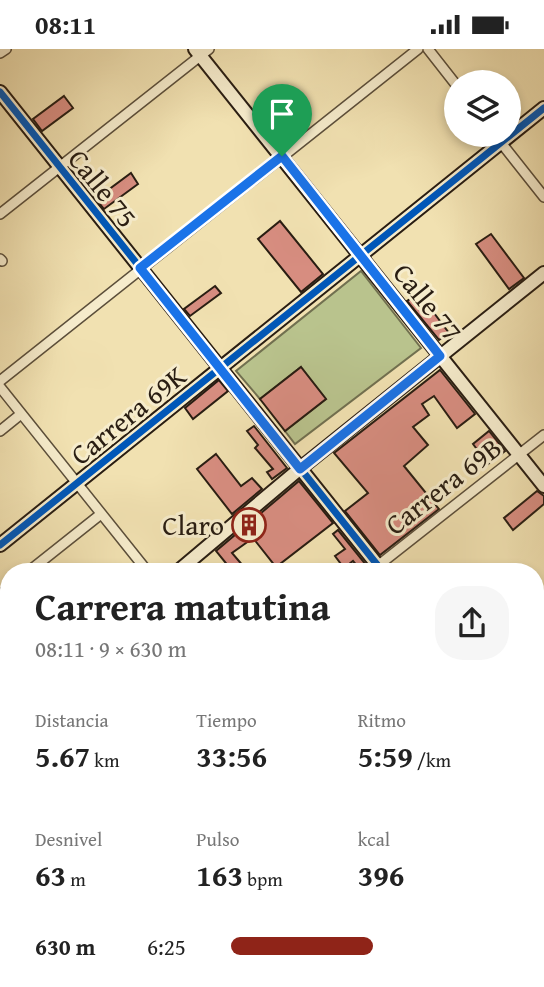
<!DOCTYPE html>
<html lang="es">
<head>
<meta charset="utf-8">
<style>
  body { margin:0; font-family:"Gentium Book Plus",serif; background:#f6f6f6; color:#222; height:100vh; display:flex; flex-direction:column; font-size:26px; white-space:nowrap }
  * { box-sizing:border-box; margin:0 }
  p { font-size:23px; color:#767676 }
  .icon { flex:none; width:38px; height:38px; fill:none; stroke:currentColor; stroke-width:2; stroke-linecap:round; stroke-linejoin:round }
  .map { position:relative; flex:1; overflow:hidden }
  .side { position:absolute; left:0px; top:514px; width:544px; height:424px; display:flex; flex-direction:column; background:#fff; border-radius:28px 28px 0 0; box-shadow:0 4px 10px #0003 }
  .side>* { flex:none }
  .controls { position:absolute; left:444px; top:21px; display:grid; gap:14px }
  .controls a { display:grid; place-items:center; width:77px; height:77px; border-radius:50%; background:#fff; box-shadow:0 4px 10px #0003; font-size:35px }
  .pin { position:absolute; display:grid; place-items:center; width:60px; height:60px; color:#fff; margin:-72px -30px; border-radius:50% 50% 50% 0; rotate:-45deg; box-shadow:0 0 7px #0007 }
  .pin .icon { rotate:45deg }
  .round { display:grid; place-items:center; flex:none; width:74px; height:74px; border-radius:28px; background:#f6f6f6 }
  .overview { display:flex; align-items:center; justify-content:space-between; height:119px; padding:0 35px }
  h1 { font-size:38px; font-weight:700; line-height:52px }
  .figures { display:grid; grid-template-columns:repeat(3,1fr); gap:10px; height:119px; padding:7px 35px }
  .figures div { display:grid; align-content:center }
  .figures b { font-size:30px; font-weight:700 }
  .figures small { font-size:19px; font-weight:400 }
  .figures p { font-size:19px }
  ul { padding:0 35px; list-style:none; font-size:23px }
  li { display:grid; grid-template-columns:112px 84px 1fr; align-items:center; height:52px }
  li i { height:18px; border-radius:9px; background:#8f2418 }
  .status { display:flex; justify-content:space-between; align-items:center; height:49px; padding:0 35px; background:#fff; direction:ltr }
  .status svg { height:19px; fill:currentColor }
  .map>svg:first-child { display:block }
  .green { fill:#b9c38d; stroke:#717050; stroke-width:2 }
  .building { fill:#d78d80; stroke:#291d12; stroke-width:2 }
  .lines { fill:none; stroke-linecap:round; stroke-linejoin:round }
  .street-casing { stroke:#5b4e3a; stroke-width:12 }
  .secondary-casing { stroke:#291d12; stroke-width:16 }
  .street { stroke:#f6eccc; stroke-width:9 }
  .secondary { stroke:#f6eccc; stroke-width:12 }
  .cycleway-casing { stroke:#f6eccc; stroke-width:11 }
  .cycleway { stroke:#0057b8; stroke-width:7 }
  .route-casing { stroke:#fff; stroke-width:14 }
  .route { stroke:#1a73e8; stroke-width:9 }
  .labels { text-anchor:middle; stroke-width:6; stroke-linejoin:round; paint-order:stroke }
  .street-label { font-size:28px; fill:#291d12; stroke:#f6eccc }
  .poi-label { font-size:28px; fill:#291d12; stroke:#f6eccc; text-anchor:end }
</style>
</head>
<body>
<div class="status"><b>08:11</b><svg viewBox="0 0 49 12"><path d="M0 12V9h3v3zM5 12V6h3v6zM10 12V3h3v9zM15 12V0h3v12zM26 1h20v11H26zM47 4h2v5h-2z"/></svg></div>
<div class="map">
<svg width="544" height="938" viewBox="0 0 544 938">
  <rect width="100%" height="100%" fill="#f1e1b1"/>
  <filter id="stains"><feTurbulence type="fractalNoise" baseFrequency=".00286" numOctaves="4"/><feColorMatrix values="0 0 0 0 .2 0 0 0 0 .09 0 0 0 0 .02 0 0 0 .5 -.17"/></filter>
  <radialGradient id="worn" r=".72"><stop offset=".6" stop-color="#630" stop-opacity="0"/><stop offset="1" stop-color="#630" stop-opacity=".3"/></radialGradient>
  <!-- green -->
  <polygon class="green" points="361,222 421,299 295,395 285,382 326,350 301,318 260,350 236,322"/>
  <!-- building -->
  <g class="building">
    <polygon points="64,47 73,59 42,82 33,70"/>
    <polygon points="131,124 138,135 104,160 96,150"/>
    <polygon points="280,172 323,225 301,243 258,190"/>
    <polygon points="491,185 524,229 509,240 476,195"/>
    <polygon points="215,237 221,244 190,267 184,260"/>
    <polygon points="419,244 449,284 439,291 407,252"/>
    <polygon points="301,318 326,350 285,382 260,350"/>
    <polygon points="440,321 475,365 457,379 434,347 422,355 429,366 413,378 428,396 404,417 439,460 380,506 345,462 368,444 334,404"/>
    <polygon points="219,331 228,342 193,370 185,359"/>
    <polygon points="254,377 287,419 272,430 267,423 273,420 255,399 258,396 247,382"/>
    <polygon points="489,382 505,402 488,415 473,395"/>
    <polygon points="216,405 241,437 252,429 262,440 232,465 197,420"/>
    <polygon points="299,432 333,474 276,518 253,489 232,504 244,518 233,523 216,502"/>
    <polygon points="537,442 544,447 544,455 513,481 504,469"/>
    <polygon points="338,481 367,517 362,523 353,512 344,519 335,507 345,500 333,485"/>
  </g>
  <g class="lines">
    <!-- street casing -->
    <g class="street-casing">
      <g id="street">
        <polyline points="428,0 457,37"/>
        <polyline points="0,4 6,0"/>
        <polyline points="495,86 544,148"/>
        <polyline points="0,165 209,0"/>
        <polyline points="0,210 2,212"/>
        <polyline points="0,332 418,0"/>
        <polyline points="0,338 148,523"/>
        <polyline points="0,382 21,365"/>
        <polyline points="28,523 101,465"/>
        <polyline points="370,523 544,386"/>
        <polyline points="0,546 9,539"/>
        <polyline points="536,558 544,552"/>
        <polyline points="0,661 9,655"/>
        <polyline points="0,814 9,808"/>
        <polyline points="536,885 544,878"/>
        <polyline points="0,916 9,927"/>
        <polyline points="10,929 17,938"/>
        <polyline points="54,938 65,929"/>
        <polyline points="469,938 480,929"/>
      </g>
    </g>
    <!-- secondary casing -->
    <g class="secondary-casing">
      <g id="secondary">
        <polyline points="195,0 544,437"/>
        <polyline points="0,43 383,523"/>
        <polyline points="0,496 544,59"/>
        <polyline points="177,523 297,422 544,224"/>
        <polyline points="0,622 9,633"/>
        <polyline points="536,713 544,724"/>
        <polyline points="0,782 9,769"/>
        <polyline points="244,929 251,938"/>
        <polyline points="259,938 270,929"/>
      </g>
    </g>
    <!-- street -->
    <use href="#street" class="street"/>
    <!-- secondary -->
    <use href="#secondary" class="secondary"/>
    <!-- cycleway casing -->
    <g class="cycleway-casing">
      <g id="cycleway">
        <polyline points="0,43 383,523"/>
        <polyline points="0,496 544,59"/>
      </g>
    </g>
    <!-- cycleway -->
    <use href="#cycleway" class="cycleway"/>
  </g>
  <g class="lines">
    <!-- route casing -->
    <g class="route-casing">
      <polygon id="route" points="282,107 440,307 300,420 140,219"/>
    </g>
    <!-- route -->
    <use href="#route" class="route"/>
  </g>
  <!-- icons -->
  <defs>
    <g id="building-ring" transform="scale(1.75)"><circle r="9.5" fill="#f6eccc" stroke="#8f2418" stroke-width="1.5"/><path d="M-4-6H4V6H1V3H-1V6H-4ZM-2.5-4.3h1.7v1.8h-1.7ZM.8-4.3h1.7v1.8H.8ZM-2.5-1h1.7V.8h-1.7ZM.8-1h1.7V.8H.8Z" fill="#8f2418"/></g>
  </defs>
  <g fill-rule="evenodd">
    <use href="#building-ring" x="249" y="476"/>
  </g>
  <g class="labels">
    <!-- street labels -->
    <g class="street-label">
      <text transform="translate(103 139) rotate(51)" y="10">Calle 75</text>
      <text transform="translate(428 253) rotate(51)" y="10">Calle 77</text>
      <text transform="translate(128 366) rotate(-39)" y="10">Carrera 69K</text>
      <text transform="translate(443 437) rotate(-38)" y="10">Carrera 69B</text>
    </g>
    <!-- poi labels -->
    <g class="poi-label">
      <text x="224" y="486">Claro</text>
    </g>
  </g>
  <rect width="100%" height="100%" filter="url(#stains)"/>
  <rect width="100%" height="100%" fill="url(#worn)"/>
</svg>
<div class="controls">
<a><svg class="icon" aria-label="layers" viewBox="0 0 24 24"><path d="M12 4l9 5-9 5-9-5zM3 14l9 5 9-5"/></svg></a>
</div>
<div class="pin" style="left:282px;top:107px;background:#1e9e55"><svg class="icon" aria-label="arrive" viewBox="0 0 24 24"><path d="M6 21V4h12l-3 4 3 4H6"/></svg></div>
<section class="side">
<div class="overview"><div><h1>Carrera matutina</h1><p>08:11 · 9 × 630 m</p></div><a class="round"><svg class="icon" aria-label="share" viewBox="0 0 24 24"><path d="M12 15V3M7 8l5-5 5 5M5 13v7h14v-7"/></svg></a></div>
<div class="figures">
<div><p>Distancia</p><b>5.67<small> km</small></b></div>
<div><p>Tiempo</p><b>33:56</b></div>
<div><p>Ritmo</p><b>5:59<small> /km</small></b></div>
</div>
<div class="figures">
<div><p>Desnivel</p><b>63<small> m</small></b></div>
<div><p>Pulso</p><b>163<small> bpm</small></b></div>
<div><p>kcal</p><b>396</b></div>
</div>
<ul>
<li><b>630 m</b>6:25<i style="width:51%"></i></li>
</ul>
</section>
</div>
</body>
</html>
